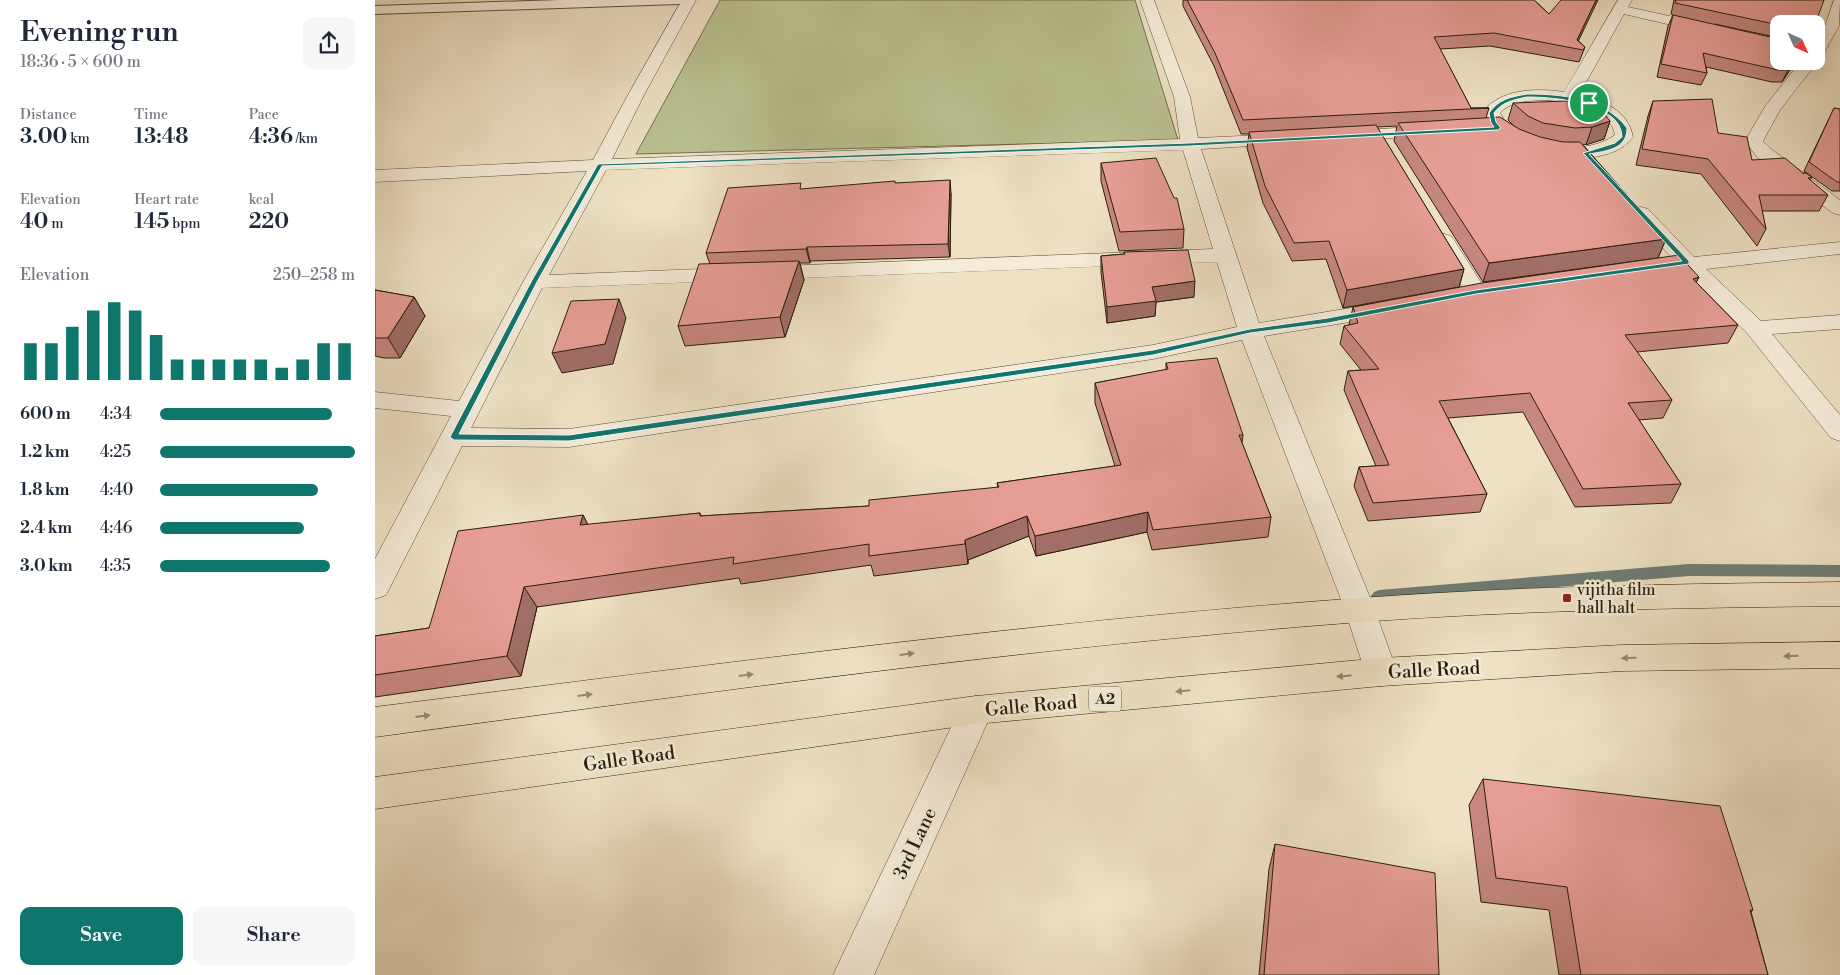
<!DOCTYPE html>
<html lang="en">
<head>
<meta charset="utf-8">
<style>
  body { margin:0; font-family:"Libre Bodoni",serif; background:#f6f6f7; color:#1f2937; height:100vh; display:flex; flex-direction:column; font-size:19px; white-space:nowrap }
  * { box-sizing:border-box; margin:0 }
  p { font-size:16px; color:#747a83 }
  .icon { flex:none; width:28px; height:28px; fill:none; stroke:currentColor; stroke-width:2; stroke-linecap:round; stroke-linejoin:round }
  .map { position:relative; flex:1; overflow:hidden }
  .details { display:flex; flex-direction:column; background:#fff; width:375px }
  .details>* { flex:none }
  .needle { width:32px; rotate:135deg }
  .controls { position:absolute; left:1395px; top:15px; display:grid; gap:10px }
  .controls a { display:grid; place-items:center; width:55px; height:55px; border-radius:10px; background:#fff; box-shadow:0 5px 20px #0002; font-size:25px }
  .pin { position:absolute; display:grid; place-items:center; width:42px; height:42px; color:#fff; margin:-21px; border:2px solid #fff; border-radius:50%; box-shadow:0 1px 5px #0007 }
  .round { display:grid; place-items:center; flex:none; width:52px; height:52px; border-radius:10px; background:#f6f6f7 }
  .headline { display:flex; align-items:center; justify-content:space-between; height:85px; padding:0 20px }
  h1 { font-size:28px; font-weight:600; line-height:38px }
  .figures { display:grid; grid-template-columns:repeat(3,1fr); gap:8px; height:85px; padding:5px 20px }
  .figures div { display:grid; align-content:center }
  .figures b { font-size:21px; font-weight:600 }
  .figures small { font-size:14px; font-weight:400 }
  .figures p { font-size:14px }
  .chart { height:140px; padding:10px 20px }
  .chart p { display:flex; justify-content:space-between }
  .chart svg { width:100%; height:90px; margin-top:5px; stroke:#0f766e; stroke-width:6 }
  .action { display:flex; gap:10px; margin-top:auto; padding:10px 20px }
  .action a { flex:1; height:58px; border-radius:10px; background:#0f766e; color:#fff; font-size:20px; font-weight:600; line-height:58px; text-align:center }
  .action a+a { background:#f6f6f7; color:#1f2937 }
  ul { padding:0 20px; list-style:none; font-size:16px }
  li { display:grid; grid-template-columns:80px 60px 1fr; align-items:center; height:38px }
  li i { height:12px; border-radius:6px; background:#0f766e }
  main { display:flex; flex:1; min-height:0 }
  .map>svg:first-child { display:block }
  .green { fill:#bbc292; stroke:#73704f }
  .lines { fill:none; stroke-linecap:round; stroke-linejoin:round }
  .stream { fill:#6f7c76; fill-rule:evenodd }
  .lane-casing { stroke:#5c4f3a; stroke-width:2 }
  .street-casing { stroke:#5c4f3a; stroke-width:1 }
  .highway-casing { stroke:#2b1e0c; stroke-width:1 }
  .lane { fill:#f4ecd9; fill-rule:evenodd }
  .street { fill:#f4ecd9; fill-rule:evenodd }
  .highway { fill:#eee1c4; fill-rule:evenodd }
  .wall { fill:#c68780; stroke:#2b1e0c }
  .shaded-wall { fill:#a16e68; stroke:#2b1e0c }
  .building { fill:#e69d95; stroke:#2b1e0c }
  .oneway { fill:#968971 }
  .route { fill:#0f766e; stroke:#fff; fill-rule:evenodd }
  .poi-dot { fill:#8f2418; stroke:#f4ecd9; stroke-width:2 }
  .labels { text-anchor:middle; stroke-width:5; stroke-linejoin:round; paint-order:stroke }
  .shield { fill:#f4ecd9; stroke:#675c4a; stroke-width:1 }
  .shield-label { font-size:15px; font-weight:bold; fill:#2b1e0c }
  .poi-label { font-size:16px; fill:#2b1e0c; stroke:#f4ecd9; text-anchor:start }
  .near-street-label { font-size:19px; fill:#2b1e0c; stroke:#f4ecd9 }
</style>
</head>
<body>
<main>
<section class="details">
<div class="headline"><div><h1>Evening run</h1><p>18:36 · 5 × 600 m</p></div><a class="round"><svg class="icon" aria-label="share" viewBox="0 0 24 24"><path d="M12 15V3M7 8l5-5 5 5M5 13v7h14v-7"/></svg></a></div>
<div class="figures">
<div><p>Distance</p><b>3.00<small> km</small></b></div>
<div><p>Time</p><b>13:48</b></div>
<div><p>Pace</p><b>4:36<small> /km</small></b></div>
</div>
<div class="figures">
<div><p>Elevation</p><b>40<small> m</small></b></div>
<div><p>Heart rate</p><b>145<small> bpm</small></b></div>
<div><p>kcal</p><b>220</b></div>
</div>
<div class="chart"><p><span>Elevation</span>250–258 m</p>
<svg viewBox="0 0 160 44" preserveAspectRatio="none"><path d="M5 44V26M15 44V26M25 44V18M35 44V10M45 44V6M55 44V10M65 44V22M75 44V34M85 44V34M95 44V34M105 44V34M115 44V34M125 44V38M135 44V34M145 44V26M155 44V26"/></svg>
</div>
<ul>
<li><b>600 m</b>4:34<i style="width:88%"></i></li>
<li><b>1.2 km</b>4:25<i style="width:100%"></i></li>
<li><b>1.8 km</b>4:40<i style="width:81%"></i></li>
<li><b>2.4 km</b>4:46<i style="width:74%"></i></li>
<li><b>3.0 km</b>4:35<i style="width:87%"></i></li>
</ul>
<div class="action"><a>Save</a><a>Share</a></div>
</section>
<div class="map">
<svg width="1465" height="975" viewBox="0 0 1465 975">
  <rect width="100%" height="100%" fill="#eee1c4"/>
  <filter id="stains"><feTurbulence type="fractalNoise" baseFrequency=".004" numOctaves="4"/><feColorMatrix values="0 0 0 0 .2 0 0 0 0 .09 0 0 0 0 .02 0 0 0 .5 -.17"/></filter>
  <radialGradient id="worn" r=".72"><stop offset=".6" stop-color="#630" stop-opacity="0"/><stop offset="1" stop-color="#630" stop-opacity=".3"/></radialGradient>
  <!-- green -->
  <polygon class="green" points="345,0 760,0 803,140 261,154"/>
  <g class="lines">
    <!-- stream -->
    <polygon class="stream" points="1314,564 1465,565 1465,577 1314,576 1004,602 999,600 996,596 999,592 1004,590"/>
    <!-- lane casing -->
    <g class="lane-casing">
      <polygon id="lane" points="185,0 310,0 304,4 0,14 0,6"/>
    </g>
    <!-- street casing -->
    <g class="street-casing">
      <g id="street">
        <path d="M 307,0 L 321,0 L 270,93 L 237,159 L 805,139 L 799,97 L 765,0 L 779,0 L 815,97 L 823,138 L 910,134 L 916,135 L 919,139 L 916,143 L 910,144 L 826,149 L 884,323 L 1012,302 L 1020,304 L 1023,309 L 1020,314 L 1012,316 L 889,336 L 1000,610 L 1022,672 L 1017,682 L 1006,686 L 995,682 L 990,672 L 970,610 L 867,340 L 778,359 L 194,447 L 87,446 L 11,595 L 0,599 L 0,559 L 76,416 L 0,408 L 0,392 L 84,401 L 148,282 L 212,171 L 0,182 L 0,170 L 218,160 L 254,93 ZM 808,150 L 838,249 L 174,275 L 231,170 ZM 842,262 L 862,327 L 778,345 L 194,429 L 96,428 L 167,288 Z"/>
        <path d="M 1243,0 L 1257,0 L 1253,7 L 1404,40 L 1404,50 L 1249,14 L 1204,95 C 1229,101 1253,110 1258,137 C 1236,169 1161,160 1131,142 C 1120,135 1114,125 1107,113 C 1125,88 1162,88 1189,92 ZM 1172,100 C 1196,103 1235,107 1240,135 C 1207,158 1145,150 1125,113 C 1137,100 1155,101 1172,100 Z"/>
        <polygon points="1459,0 1465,0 1464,26 1447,56 1441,58 1441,40 1450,26"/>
        <polygon points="1441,59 1443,61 1405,110 1388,141 1396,149 1465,200 1465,215 1458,213 1382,157 1370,141 1391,105 1426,61 1441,61"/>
        <polygon points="1057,126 1063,127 1066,131 1063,135 970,141 964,140 961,136 964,132 970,131"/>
        <polygon points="1266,207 1273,209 1319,257 1465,242 1465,254 1331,269 1386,321 1465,315 1465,329 1397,334 1465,415 1465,441 1456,438 1372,333 1309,271 1275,274 1267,273 1264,268 1267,263 1298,259 1256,213 1259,209"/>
        <polygon points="1069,234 1076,236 1079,240 1112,292 1109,297 1101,299 1093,297 1090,292 1059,240 1062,236"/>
        <polygon points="601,696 613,700 618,710 499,975 458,975 589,700"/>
      </g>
    </g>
    <!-- highway casing -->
    <g class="highway-casing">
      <g id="highway">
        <path d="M 1465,582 L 1465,606 C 1305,608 1144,610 985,622 C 655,647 328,693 0,737 L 0,707 C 328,666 655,622 985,598 C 1145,586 1305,584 1465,582 Z"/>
        <polygon points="1465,642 1465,668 1247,671 1006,686 601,724 0,809 0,777 601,696 1006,658 1247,645"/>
      </g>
    </g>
    <!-- lane -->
    <use href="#lane" class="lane"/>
    <!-- street -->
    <use href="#street" class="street"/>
    <!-- highway -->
    <use href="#highway" class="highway"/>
  </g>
  <!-- wall -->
  <g class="wall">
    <polygon points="808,0 1159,0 1210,47 1204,62 1115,46 1065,49 1096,108 1114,108 1111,118 1140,127 1133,120 1138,103 1235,121 1229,139 1208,145 1291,239 1283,258 1324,277 1321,282 1363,325 1353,343 1262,352 1297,400 1288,418 1264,420 1306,484 1296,503 1200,507 1148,412 1073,418 1112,494 1105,512 993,521 979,486 984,467 1001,466 969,390 973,371 986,370 965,344 969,326 974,325 978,307 1280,258 1108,282 1019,141 1022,126 1002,127 1089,269 1084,287 968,308 951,259 917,261 888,203 872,148 874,134 866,134 839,66 808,6"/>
    <polygon points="1299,0 1449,0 1404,24 1404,38 1340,24 1404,61 1421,61 1407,82 1397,82 1331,67 1332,73 1326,85 1282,77 1293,26 1298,15 1296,14"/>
    <polygon points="1278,101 1343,133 1377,160 1429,174 1437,177 1435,180 1453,195 1444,211 1387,211 1391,229 1382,246 1326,174 1261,165 1273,116"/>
    <polygon points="1459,108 1465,109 1465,191 1457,191 1429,171"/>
    <polygon points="726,163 809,229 808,248 744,251 726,181"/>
    <polygon points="520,183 576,193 575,257 435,261 435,263 425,263 429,280 410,337 310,346 303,326 335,264 331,253 428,189"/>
    <polygon points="749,252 819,297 781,302 780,316 732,323 726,272 726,256 749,254"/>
    <polygon points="0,290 39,297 50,316 25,358 9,358 0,356"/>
    <polygon points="791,363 868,435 867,443 896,517 893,537 777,550 772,532 661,556 654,536 593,560 593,564 499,576 496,565 366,584 364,578 162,607 146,676 0,697 0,636 54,628 208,515 213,525 325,513 326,516 494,506 623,488 622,483 740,466 720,403 720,383 791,370"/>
    <polygon points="1108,779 1378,910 1376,912 1393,975 1184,975 1174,910 1106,902 1094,805"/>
    <polygon points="900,844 1064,975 884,975 894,869"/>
  </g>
  <!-- shaded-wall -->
  <g class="shaded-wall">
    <polygon points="1221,0 1223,0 1200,48 1202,40"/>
    <polygon points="1419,61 1421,61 1407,82 1413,70"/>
    <polygon points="1235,121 1229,139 1211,145 1217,127"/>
    <polygon points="575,180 576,193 575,257 573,244"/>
    <polygon points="1291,239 1283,258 1108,282 1114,263"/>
    <polygon points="432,247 435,261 435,263 431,249"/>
    <polygon points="424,261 429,280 410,337 405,317"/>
    <polygon points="1089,269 1084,287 968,308 972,290"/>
    <polygon points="1324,277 1315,295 1318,279"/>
    <polygon points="820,281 819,297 781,302 780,316 732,323 732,307 777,287"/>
    <polygon points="39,297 50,316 25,358 13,338"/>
    <polygon points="244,299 251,318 238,364 187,373 177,353"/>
    <polygon points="773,512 772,532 661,556 660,536"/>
    <polygon points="208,515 218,535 205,525"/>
    <polygon points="652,516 654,536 593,560 593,564 590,540"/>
    <polygon points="149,587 162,607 146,676 132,656"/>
  </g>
  <!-- building -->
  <g class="building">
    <polygon points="812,0 1159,0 1174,14 1186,0 1221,0 1202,40 1210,47 1208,50 1119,33 1059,37 1096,108 1114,108 868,120 840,53"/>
    <polygon points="1301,0 1449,0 1440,24 1404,24 1404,25 1300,3"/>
    <polygon points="1298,15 1404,39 1404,61 1419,61 1413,70 1403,70 1328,53 1332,73 1286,64"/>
    <polygon points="1337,99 1343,133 1372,137 1377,160 1410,158 1429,174 1429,172 1437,177 1433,178 1453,195 1384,195 1391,229 1333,159 1267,149 1278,101"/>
    <polygon points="1218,100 1235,121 1217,127 1200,128 1168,123 1153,116 1138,103"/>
    <polygon points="1459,108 1465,109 1465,182 1462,182 1434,162"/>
    <polygon points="1125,117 1144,129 1165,137 1188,142 1205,142 1291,239 1114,263 1023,123"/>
    <polygon points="1001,125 1089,269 972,290 954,241 919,243 890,186 874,132"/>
    <polygon points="781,158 799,198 802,198 809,229 745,232 726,163"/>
    <polygon points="575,180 573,244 432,247 431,249 331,253 353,188 426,183 425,189 520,181 520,183"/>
    <polygon points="813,250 820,281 777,287 781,301 732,307 726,256 750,254 749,252"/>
    <polygon points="1304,255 1324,277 1318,279 1363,325 1250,335 1297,400 1253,403 1306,484 1208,489 1155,393 1064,401 1112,494 998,503 984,467 1014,465 973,371 1004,369 969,326 983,323 978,307 1107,283"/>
    <polygon points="424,261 405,317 303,326 324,264"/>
    <polygon points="0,290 39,297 13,338 0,338"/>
    <polygon points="244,299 230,344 177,353 196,301"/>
    <polygon points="842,358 868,435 864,435 896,517 778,530 773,512 660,536 652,516 590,540 590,544 494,556 494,544 358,564 359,557 149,587 132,656 0,675 0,636 54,628 83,531 208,515 205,525 325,513 325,516 494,506 494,500 624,487 622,483 746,465 720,383 793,369 791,363"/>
    <polygon points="1108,779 1345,806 1378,910 1375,910 1393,975 1206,975 1192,887 1121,878"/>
    <polygon points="900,844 1060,873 1064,975 889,975"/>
  </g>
  <!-- one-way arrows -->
  <defs><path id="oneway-solid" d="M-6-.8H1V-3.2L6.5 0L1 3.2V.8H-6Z" transform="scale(1.25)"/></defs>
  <g class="oneway">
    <use href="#oneway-solid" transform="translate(532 654) rotate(-7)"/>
    <use href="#oneway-solid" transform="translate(1416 656) rotate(179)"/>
    <use href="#oneway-solid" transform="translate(1254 658) rotate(179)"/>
    <use href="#oneway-solid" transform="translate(371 675) rotate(-7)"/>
    <use href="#oneway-solid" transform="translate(969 676) rotate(174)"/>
    <use href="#oneway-solid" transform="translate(808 691) rotate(175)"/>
    <use href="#oneway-solid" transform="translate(210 695) rotate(-7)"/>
    <use href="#oneway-solid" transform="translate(48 716) rotate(-7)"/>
  </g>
  <!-- route -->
  <path class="route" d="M 1152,94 C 1186,94 1230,98 1252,128 C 1252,149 1232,151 1214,154 L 1314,261 L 1314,264 L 1101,294 L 953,323 L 875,333 L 778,355 L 194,441 L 79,440 L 75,437 L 156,282 L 223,164 L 815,143 L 1119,127 L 1116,123 L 1114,113 C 1124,99 1135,97 1152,94 ZM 1152,97 C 1177,97 1247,102 1247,137 L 1240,143 L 1208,153 L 1307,261 L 1101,290 L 953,318 L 875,329 L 778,350 L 194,435 L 84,434 L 162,282 L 227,166 L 815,146 L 1123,130 L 1126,128 L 1121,122 L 1119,113 C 1127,102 1138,100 1152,97 Z"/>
  <!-- markers -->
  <rect class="poi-dot" x="1187" y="593" width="10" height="10" rx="2.5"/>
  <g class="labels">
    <!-- shield labels -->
    <rect class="shield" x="714" y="686.5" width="32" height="25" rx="4"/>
    <g class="shield-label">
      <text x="730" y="704">A2</text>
    </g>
    <!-- poi labels -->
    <g class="poi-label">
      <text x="1202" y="595">vijitha film<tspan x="1202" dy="18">hall halt</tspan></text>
    </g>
    <!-- near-street labels -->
    <g class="near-street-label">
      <text transform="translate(1059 669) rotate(-3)" y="7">Galle Road</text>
      <text transform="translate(656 705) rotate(-5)" y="7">Galle Road</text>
      <text transform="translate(254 758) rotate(-8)" y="7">Galle Road</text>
      <text transform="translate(539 843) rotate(-65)" y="7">3rd Lane</text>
    </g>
  </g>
  <rect width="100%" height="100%" filter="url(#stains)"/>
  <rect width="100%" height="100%" fill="url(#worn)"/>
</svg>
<div class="controls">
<a><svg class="needle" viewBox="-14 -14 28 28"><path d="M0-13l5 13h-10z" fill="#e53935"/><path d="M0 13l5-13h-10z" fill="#747a83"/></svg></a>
</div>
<div class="pin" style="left:1214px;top:103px;background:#1e9e55"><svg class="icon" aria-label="arrive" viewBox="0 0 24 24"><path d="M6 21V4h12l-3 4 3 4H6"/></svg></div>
</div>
</main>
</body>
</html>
